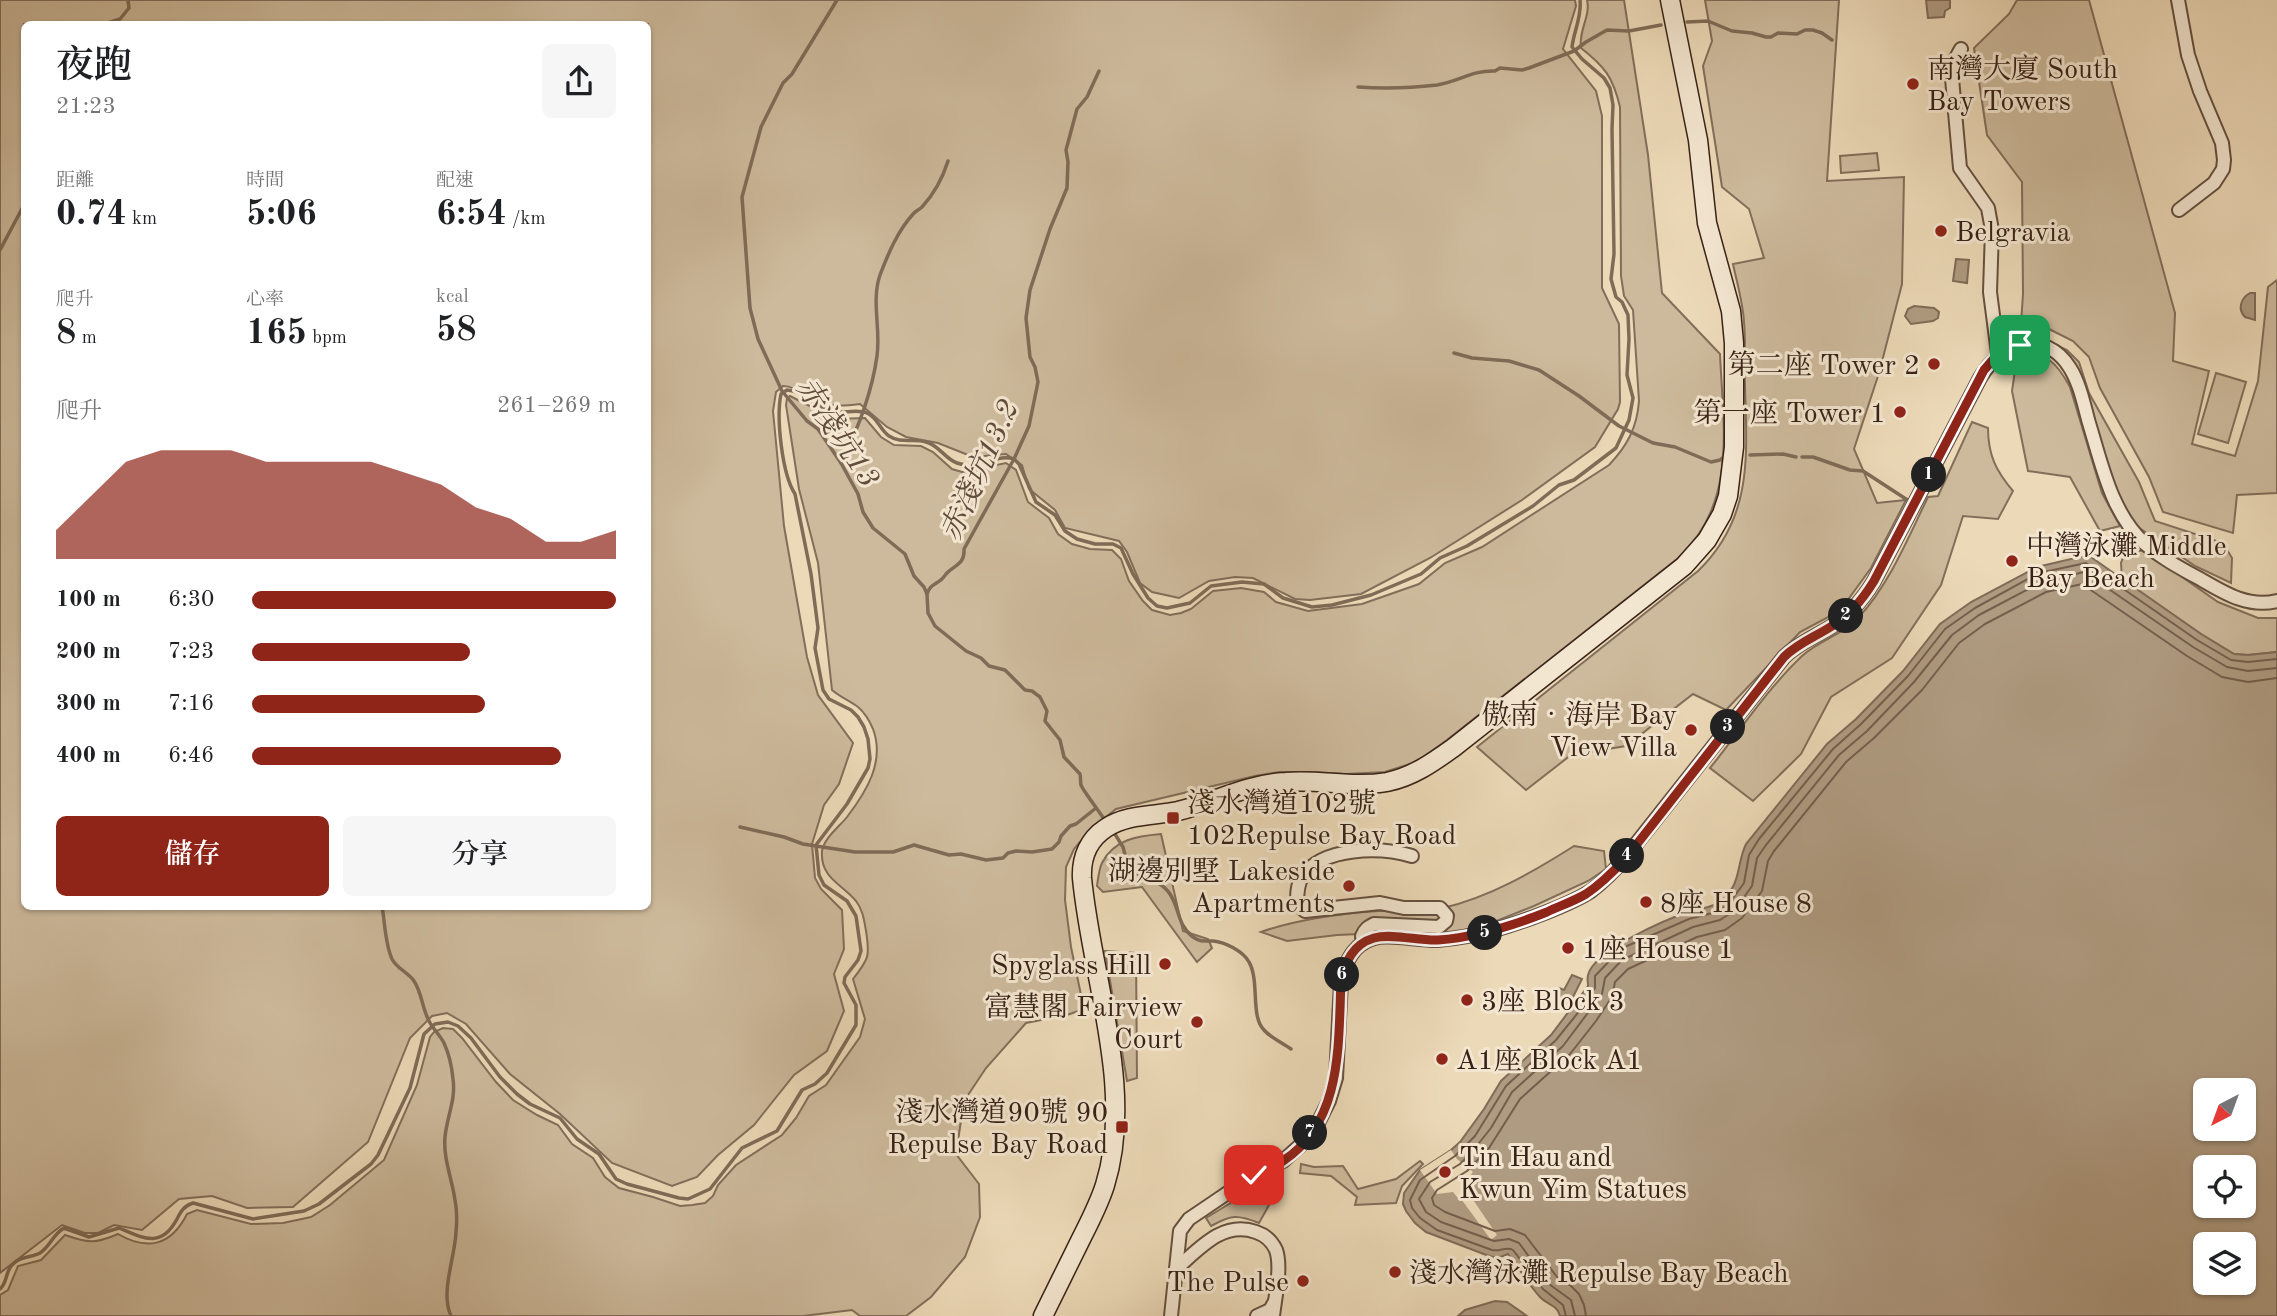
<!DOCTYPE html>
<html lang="zh-TW">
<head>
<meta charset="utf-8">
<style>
  body { margin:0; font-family:"Old Standard TT","Noto Serif TC",serif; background:#f6f6f6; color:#202124; height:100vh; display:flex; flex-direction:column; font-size:26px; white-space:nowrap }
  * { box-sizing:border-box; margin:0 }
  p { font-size:23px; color:#757577 }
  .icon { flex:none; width:38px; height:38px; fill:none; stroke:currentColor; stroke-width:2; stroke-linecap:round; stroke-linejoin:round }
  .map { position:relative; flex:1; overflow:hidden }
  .details { position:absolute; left:21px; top:21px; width:630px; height:889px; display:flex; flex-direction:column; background:#fff; border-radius:10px; box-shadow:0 2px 5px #0004 }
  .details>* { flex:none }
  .needle { width:46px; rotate:221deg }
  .controls { position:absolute; left:2193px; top:1078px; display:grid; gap:14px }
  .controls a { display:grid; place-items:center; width:63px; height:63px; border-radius:10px; background:#fff; box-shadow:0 2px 5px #0004; font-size:35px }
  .pin { position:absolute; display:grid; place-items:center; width:60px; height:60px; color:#fff; margin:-30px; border-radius:14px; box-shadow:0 4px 10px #0006 }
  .km { position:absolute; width:35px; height:35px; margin:-18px; border-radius:50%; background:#222; color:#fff; font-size:19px; line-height:35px; text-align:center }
  .round { display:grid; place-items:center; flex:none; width:74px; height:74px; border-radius:10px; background:#f6f6f6 }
  .overview { display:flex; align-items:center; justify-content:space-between; height:119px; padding:0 35px }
  h1 { font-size:38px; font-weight:600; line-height:52px }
  .metrics { display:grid; grid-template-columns:repeat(3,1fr); gap:10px; height:119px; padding:7px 35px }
  .metrics div { display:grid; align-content:center }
  .metrics b { font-size:35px; font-weight:600 }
  .metrics small { font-size:19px; font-weight:400 }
  .metrics p { font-size:19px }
  .chart { height:196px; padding:14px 35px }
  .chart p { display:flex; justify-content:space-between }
  .chart svg { width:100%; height:126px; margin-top:7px; fill:#8f2418; opacity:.7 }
  .action { display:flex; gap:14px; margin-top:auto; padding:14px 35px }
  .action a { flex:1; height:80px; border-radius:10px; background:#8f2418; color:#fff; font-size:28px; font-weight:600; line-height:80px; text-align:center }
  .action a+a { background:#f6f6f6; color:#202124 }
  ul { padding:0 35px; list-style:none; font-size:23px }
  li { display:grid; grid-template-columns:112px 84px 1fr; align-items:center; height:52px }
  li i { height:18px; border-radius:9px; background:#8f2418 }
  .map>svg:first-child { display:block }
  .green { fill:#cdba9c; stroke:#826e5a; stroke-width:2; fill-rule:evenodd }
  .water { fill:#af9b81; stroke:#7f6b57; stroke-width:2; fill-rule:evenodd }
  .pier { fill:#ecd9b7 }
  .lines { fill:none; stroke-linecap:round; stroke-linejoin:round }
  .shore { stroke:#745e4c; stroke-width:2 }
  .stream { stroke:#7f6b57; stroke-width:3.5 }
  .minor-casing { stroke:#65503f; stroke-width:16 }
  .secondary-casing { stroke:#382217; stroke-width:21 }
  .minor { stroke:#f3e6d0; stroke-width:12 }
  .secondary { stroke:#f3e6d0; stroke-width:18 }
  .route-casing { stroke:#fff; stroke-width:14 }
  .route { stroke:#8f2418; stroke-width:9 }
  .poi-dot { fill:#8f2418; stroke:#f3e6d0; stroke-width:2.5 }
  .labels { text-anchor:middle; stroke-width:6; stroke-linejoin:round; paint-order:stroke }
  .poi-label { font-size:28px; fill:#382217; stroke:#f3e6d0; text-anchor:start }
  .water-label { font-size:30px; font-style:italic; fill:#624c3c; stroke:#f3e6d0 }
</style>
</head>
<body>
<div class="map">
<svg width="2277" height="1316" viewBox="0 0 2277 1316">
  <rect width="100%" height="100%" fill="#ecd9b7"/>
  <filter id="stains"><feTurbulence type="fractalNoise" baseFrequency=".00286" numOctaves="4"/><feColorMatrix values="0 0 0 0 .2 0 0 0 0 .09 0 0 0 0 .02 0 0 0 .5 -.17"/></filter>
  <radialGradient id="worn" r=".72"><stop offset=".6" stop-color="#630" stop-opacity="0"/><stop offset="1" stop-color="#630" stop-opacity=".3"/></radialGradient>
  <!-- green -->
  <g class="green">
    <path d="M 0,0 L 1575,0 L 1576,6 L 1563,49 L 1596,91 L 1602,116 L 1602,288 L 1619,324 L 1620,402 L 1618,409 L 1595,447 L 1522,500 L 1430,558 L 1361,594 L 1310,600 L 1295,599 L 1253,578 L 1235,577 L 1209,581 L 1179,598 L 1152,592 L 1140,583 L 1127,552 L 1119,541 L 1065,528 L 1055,510 L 1029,489 L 1022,465 L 1006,454 L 973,457 L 938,443 L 906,437 L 887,427 L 860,404 C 844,406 830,407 814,401 C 802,396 796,386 783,386 L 776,392 L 773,411 L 784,526 L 807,657 L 818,695 L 853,743 L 839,784 L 824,805 L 812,844 L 815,878 L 821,889 L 842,910 L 844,949 L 834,974 L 844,1011 L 827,1051 L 794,1075 L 754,1125 L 718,1155 L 697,1177 L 672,1186 L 612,1163 L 560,1114 L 510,1074 L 466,1024 L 447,1013 L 432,1016 L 410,1038 L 368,1142 L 293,1207 L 247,1208 L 212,1196 L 179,1199 L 142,1230 L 114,1225 L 98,1233 L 85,1233 L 62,1225 L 0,1273 ZM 24,24 L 648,24 L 648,906 L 24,906 Z"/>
    <path d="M 1587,0 L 1624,0 L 1648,155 L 1662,293 L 1720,354 C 1723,427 1738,504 1677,559 L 1447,740 L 1416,762 L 1385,772 L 1346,774 L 1312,772 L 1279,772 L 1255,776 L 1116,809 L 1091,829 L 1074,849 L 1066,867 L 1065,900 L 1071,947 L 1084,1009 L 1067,1015 L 1026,1023 L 986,1068 L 964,1101 L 956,1154 L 979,1184 L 980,1217 L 965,1257 L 931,1297 L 906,1316 L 860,1316 L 852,1310 L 803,1316 L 0,1316 L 0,1295 L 8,1290 L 18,1266 L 41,1260 L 65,1235 C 88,1243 95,1244 118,1234 C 147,1251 171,1246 187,1214 L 197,1210 L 251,1224 L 283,1223 L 311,1217 L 330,1205 L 384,1160 L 417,1085 L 430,1037 L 434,1032 L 443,1028 L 453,1029 L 462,1038 L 496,1082 L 513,1100 L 537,1115 L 558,1125 L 572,1144 L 593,1158 L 605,1177 L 619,1188 L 653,1197 L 680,1206 L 692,1205 L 705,1203 L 713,1196 L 718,1185 L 736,1165 L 782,1135 L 796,1118 L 809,1096 L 826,1085 L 860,1037 L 865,1019 L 853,979 C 869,959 870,956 866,931 C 864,920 863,910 856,901 C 842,884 820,878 822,851 C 824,838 840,826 847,817 C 867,791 885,761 873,729 C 870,722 864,712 858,707 C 850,701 840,697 832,690 L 818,563 L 799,489 L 786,405 L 787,398 L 790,396 L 835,419 L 865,418 L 881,437 L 894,445 L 921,446 L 933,452 L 952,469 L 962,472 L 1006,463 L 1016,470 L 1028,502 L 1049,518 L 1058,534 L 1072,544 L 1090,549 L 1112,550 L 1121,559 L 1129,581 L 1143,601 L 1152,610 L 1170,615 L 1181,613 L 1191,609 L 1213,591 L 1241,588 L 1264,592 L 1276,602 L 1308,611 L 1362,604 L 1419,584 L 1445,563 L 1482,547 L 1609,465 C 1627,446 1637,428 1639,401 L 1633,310 L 1624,296 L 1621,276 L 1620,107 C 1613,77 1605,67 1581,48 C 1578,31 1591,16 1587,0 Z"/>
    <path d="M 1705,0 L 1839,0 L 1827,181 L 1904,177 L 1902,284 L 1879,373 L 1854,449 L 1877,503 L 1906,500 L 1871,568 L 1844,605 L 1834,614 L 1800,632 L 1726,710 L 1693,694 L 1626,746 L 1571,755 L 1526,790 L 1477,747 L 1698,571 C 1753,518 1747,456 1745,386 C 1744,365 1746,343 1744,322 C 1743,303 1737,283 1733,264 L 1764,258 L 1749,209 L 1722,187 L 1703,66 L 1712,41 Z"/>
    <polygon points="2017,0 2089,0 2175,313 2173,361 2209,371 2192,444 2235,456 2258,381 2268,287 2277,280 2277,493 2237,495 2233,533 2163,512 2149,477 2100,388 2089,357 2073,341 2049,329 2034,342 2020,338 2023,294 2022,182 1987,135 1974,48 2009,14"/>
    <polygon points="1877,153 1879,170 1841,173 1840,156"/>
    <polygon points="2054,344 2067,350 2079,362 2089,393 2139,482 2155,521 2223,543 2232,558 2231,583 2195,566 2132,523 2114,488 2061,353"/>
    <path d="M 2018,350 C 2047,354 2056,361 2070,387 L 2102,493 L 2120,526 L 2100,531 L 2070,477 L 2028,471 L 2012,391 Z"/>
    <polygon points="2216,373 2246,382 2228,443 2198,434"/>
    <path d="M 1972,422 L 1988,428 C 1988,455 1996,471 2013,491 L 1998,519 L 1963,516 L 1941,585 L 1892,658 L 1831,697 L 1801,754 L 1753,801 L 1710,768 C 1740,731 1767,689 1802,656 C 1819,640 1843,635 1859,617 C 1890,583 1908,538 1928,497 L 1938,496 Z"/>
    <polygon points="2126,550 2145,551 2218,602 2258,618 2277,618 2277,652 2248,655 2234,654 2201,634 2122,579 2121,563"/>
    <path d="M 1161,834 L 1183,931 L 1208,939 L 1212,948 L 1197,962 L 1142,887 L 1103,892 L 1097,886 C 1098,879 1099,869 1102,863 C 1114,839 1138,836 1161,834 Z"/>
    <path d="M 1574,846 L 1604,851 L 1606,869 L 1588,881 L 1534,906 L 1489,924 L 1439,937 L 1383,933 L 1337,935 L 1287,941 L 1261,932 C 1295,920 1342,913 1378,911 C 1399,910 1423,913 1443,908 C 1490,897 1533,872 1574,846 Z"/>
    <polygon points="1105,951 1136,953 1137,1078 1127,1081"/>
    <polygon points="1420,1161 1423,1164 1402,1186 1396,1203 1355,1205 1357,1197 1331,1176 1300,1173 1301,1164 1314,1167 1343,1166 1358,1189 1396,1179"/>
    <path d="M 1275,1176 L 1279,1187 L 1259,1223 C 1237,1214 1231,1215 1211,1226 L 1206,1218 Z"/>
  </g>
  <!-- water -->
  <g class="water">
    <polygon points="1926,0 1950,0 1950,8 1945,11 1944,17 1928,18"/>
    <polygon points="1956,259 1969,260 1967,283 1953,281"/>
    <path d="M 2250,293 L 2255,293 L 2255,320 L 2245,317 C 2237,309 2241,298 2250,293 Z"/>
    <polygon points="1914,306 1934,308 1939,312 1938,318 1933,321 1911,324 1905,316 1908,309"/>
    <path d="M 2088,555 L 2201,634 L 2234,654 L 2248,655 L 2277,652 L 2277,1316 L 1560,1316 C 1557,1304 1547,1305 1540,1297 C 1528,1284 1519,1268 1508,1254 L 1498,1258 L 1489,1256 L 1426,1232 L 1415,1223 L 1406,1211 L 1403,1204 L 1404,1193 L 1420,1170 L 1451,1150 L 1460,1142 L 1484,1109 L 1501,1081 L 1551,1035 L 1588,986 C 1588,982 1587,979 1588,975 C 1594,950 1667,919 1691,911 C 1701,908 1713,908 1721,901 C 1742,884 1736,865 1746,844 L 1827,744 L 1856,719 L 1903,671 L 1940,624 L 1971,602 L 2037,567 ZM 2205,1090 L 2244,1090 L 2244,1129 L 2205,1129 ZM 2205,1167 L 2244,1167 L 2244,1206 L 2205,1206 ZM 2205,1244 L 2244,1244 L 2244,1283 L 2205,1283 Z"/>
    <polygon points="1572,975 1582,979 1569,1005 1557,999 1557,997 1555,996 1559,988 1564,990"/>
    <polygon points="1495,1301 1507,1302 1527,1316 1458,1316 1465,1310"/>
  </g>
  <!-- pier -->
  <polygon class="pier" points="1451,1150 1457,1159 1473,1172 1463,1185 1497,1235 1491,1240 1459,1196 1457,1197 1453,1192 1437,1194 1420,1170"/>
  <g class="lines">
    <!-- shore -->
    <g class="shore">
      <path d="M 1566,1316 L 1563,1305 L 1543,1289 L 1513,1250 C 1506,1246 1500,1252 1492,1250 L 1437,1230 L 1420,1218 L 1412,1208 L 1410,1200 L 1420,1180 L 1455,1156 L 1475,1136 L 1506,1086 L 1556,1040 L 1581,1009 L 1595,988 L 1595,976 L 1616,954 L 1627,946 L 1689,919 L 1716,912 L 1728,905 L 1744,883 L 1749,855 L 1759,839 L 1833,749 L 1861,724 L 1908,676 L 1945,629 L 1975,608 L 2039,573 L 2086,563 L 2197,640 L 2231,660 L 2248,662 L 2277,659"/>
      <polyline points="1575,1316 1571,1300 1549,1284 1519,1243 1509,1239 1494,1241 1441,1222 1426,1212 1419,1199 1430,1182 1460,1164 1471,1153 1491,1128 1512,1092 1563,1046 1602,994 1605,978 1622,960 1693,927 1720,920 1734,911 1752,886 1757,858 1766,845 1839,755 1867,731 1914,682 1952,635 1979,615 2042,582 2084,572 2193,647 2227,667 2248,671 2277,668"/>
      <polyline points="1586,1316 1584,1305 1579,1294 1571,1286 1557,1277 1525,1235 1510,1229 1495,1231 1445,1212 1434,1205 1432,1198 1437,1190 1467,1171 1489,1148 1520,1099 1570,1054 1596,1021 1612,997 1615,982 1628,969 1697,937 1725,930 1742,918 1762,891 1768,861 1774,851 1846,762 1874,738 1922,690 1959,643 1985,624 2046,592 2082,584 2187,656 2222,677 2248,682 2277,678"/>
    </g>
    <!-- stream -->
    <g class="stream">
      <path d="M 837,0 L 792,74 L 783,83 L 761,127 L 742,197 L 750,308 L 758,339 L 782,391 L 807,421 L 818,429 L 841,463 L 858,494 L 863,512 L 873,528 L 905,554 L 914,576 L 924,587 L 927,594 L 928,613 L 935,626 L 966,651 L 981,658 L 989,666 L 1005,670 L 1025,690 L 1032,691 L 1040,697 L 1047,711 L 1045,721 L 1060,740 L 1064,757 L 1080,774 C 1081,777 1080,781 1081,785 C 1082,789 1101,814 1104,819"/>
      <polyline points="1687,22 1708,21 1732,31 1752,33 1766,37 1771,37 1778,33 1797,34 1805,30 1813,30 1822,33 1832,40"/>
      <polyline points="105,24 120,19 129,8 128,0"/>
      <path d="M 1358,87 C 1384,89 1411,88 1437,85 C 1458,82 1472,70 1495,71 L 1500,68 L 1522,70 L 1529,68 L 1574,51 L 1586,42 L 1607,30 L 1629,31 L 1661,25"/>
      <polyline points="0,250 24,205"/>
      <polyline points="1454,353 1472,358 1509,361 1539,370 1579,396 1619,426 1653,443 1675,447 1711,462 1720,460 1726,455"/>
      <polyline points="1750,455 1783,454 1796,457"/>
      <polyline points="1802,457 1813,457 1850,470 1863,471 1909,501"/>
      <path d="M 841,463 C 857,431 872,392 877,356 C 881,329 871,301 880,275 C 888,254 898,230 914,213 C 916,211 920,209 922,207 C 933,195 943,177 948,161"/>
      <path d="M 927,594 C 930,586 932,586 938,582 C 942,580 943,578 946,574 C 954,565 965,565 964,549 L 1014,459 L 1029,426 L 1038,382 L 1035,367 L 1030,357 L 1026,318 L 1030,290 L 1050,229 L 1067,188 L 1068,162 L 1066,150 L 1077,109 L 1087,97 L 1099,71"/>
      <polyline points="740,827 784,837 803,844 855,852 893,852 914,845 949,855 961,854 986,860 1003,858 1008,853 1016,851 1032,852 1052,849 1059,842 1061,836 1070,826 1076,824 1096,808"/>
      <path d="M 1113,831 L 1123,847 L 1129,870 C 1142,877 1161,880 1170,894 C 1180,909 1177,925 1193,937 C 1200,942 1205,941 1213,941 C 1225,942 1243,951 1249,962 C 1260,981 1250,1016 1264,1030 C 1271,1038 1283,1043 1291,1049"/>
      <path d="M 382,906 C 385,923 385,944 392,959 C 397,969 408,972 414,981 C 422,993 422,1008 429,1021 C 433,1029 440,1035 444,1043 C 449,1054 452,1068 453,1079 C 456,1100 447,1116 445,1137 C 443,1158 452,1179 455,1200 C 457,1210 457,1222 456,1232 C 455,1258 440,1292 451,1316"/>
      <path d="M 0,1289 C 8,1282 5,1271 13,1264 C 20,1256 31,1258 40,1253 C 50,1247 53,1234 64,1228 L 89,1237 L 119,1228 C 143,1238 161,1249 177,1219 C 181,1211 184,1206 193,1203 L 253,1219 L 304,1211 L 319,1204 L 371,1164 L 378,1155 L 410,1088 L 424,1034 L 435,1024 L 448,1022 L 458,1026 L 471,1038 L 500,1077 L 517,1094 L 530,1104 L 560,1118 L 577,1139 L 599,1154 L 616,1179 L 627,1184 L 679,1198 L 688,1199 L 710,1189 L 742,1148 L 777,1131 L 802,1090 L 815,1084 L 827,1073 L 856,1025 L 856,1005 L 844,983 L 845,977 L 858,960 L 861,951 L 856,916 L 847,901 L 824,885 L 819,875 L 816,845 L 847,804 L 868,768 L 870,759 L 868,739 L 864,727 L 858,717 L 851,710 L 829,699 L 823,690 L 815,648 L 818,628 L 811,574 L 795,494 C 782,474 776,418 781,394 L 787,390 C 803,391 815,406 830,411 C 842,415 855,408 867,413 C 878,418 880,430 889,436 C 901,444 914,438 926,442 C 939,445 945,459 957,463 C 980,471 996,453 1014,459 L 1019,464 L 1036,502 L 1055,515 L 1065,531 L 1077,539 L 1095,544 L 1113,544 L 1121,548 L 1133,574 L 1148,598 L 1157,606 L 1167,608 L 1190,603 L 1211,586 L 1242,582 L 1264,584 L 1283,598 L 1312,607 L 1332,605 L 1371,595 L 1421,574 L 1440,558 L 1467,546 L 1533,506 L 1559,485 L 1574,480 L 1616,448 L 1629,420 L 1633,398 L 1627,375 L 1629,339 L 1628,315 L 1622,302 L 1616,297 L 1611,279 L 1614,254 L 1612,129 L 1613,105 L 1610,88 L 1604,78 L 1582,59 L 1572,47 C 1574,30 1582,17 1580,0"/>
    </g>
    <!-- minor casing -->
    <g class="minor-casing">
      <g id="minor">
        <polyline points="2178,0 2188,55 2200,91 2222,143 2224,160 2223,169 2214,183 2179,210"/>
        <polyline points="1961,49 1951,67 1960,168 1988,208 1992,230 1990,292 1998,354"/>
        <path d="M 1363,943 L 1362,936 C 1365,929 1368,927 1374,924 L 1439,927 L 1446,921 L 1447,916 L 1440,908 L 1404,908 L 1380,903 L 1305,911 L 1297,904 C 1297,895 1297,885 1302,877 C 1323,846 1381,847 1412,856"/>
        <path d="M 1176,1269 C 1199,1249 1223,1220 1256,1232 C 1265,1235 1272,1241 1276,1250 C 1282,1267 1275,1298 1273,1316"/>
        <path d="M 1171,1316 L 1180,1231 L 1189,1219 L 1254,1175 L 1283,1161 L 1303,1143 L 1319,1121 L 1329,1101 L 1336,1078 L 1341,982 C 1345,962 1353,944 1374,938 C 1390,933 1420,941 1438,940 C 1477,937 1511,926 1547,912 C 1562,906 1577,900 1591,891 C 1604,881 1615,870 1625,858 L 1784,657 C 1798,643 1815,637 1832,626 C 1850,615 1863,599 1874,581 L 1980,378 C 2000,343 2045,328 2070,368 C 2080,384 2084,405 2089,423 C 2102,465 2111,512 2144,543 C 2161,558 2182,569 2202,580 C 2226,594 2249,608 2277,601"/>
        <polyline points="1257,1316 1270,1310 1274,1303"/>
      </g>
    </g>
    <!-- secondary casing -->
    <g class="secondary-casing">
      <path id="secondary" d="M 1043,1316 C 1056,1290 1068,1265 1081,1239 C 1090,1221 1099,1204 1105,1185 C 1135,1089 1091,976 1082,878 C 1081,857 1089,839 1106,828 C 1127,814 1155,816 1178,811 C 1215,802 1247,784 1286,782 C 1320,779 1353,788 1387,782 C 1412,777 1432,763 1453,748 L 1684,566 L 1707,540 L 1722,514 L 1728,496 L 1734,447 L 1734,343 L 1731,311 L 1707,223 L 1698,140 L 1670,0"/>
    </g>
    <!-- minor -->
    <use href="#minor" class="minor"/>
    <!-- secondary -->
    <use href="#secondary" class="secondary"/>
  </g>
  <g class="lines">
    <!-- route casing -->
    <g class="route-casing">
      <path id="route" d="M 1254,1175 C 1264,1171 1275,1167 1283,1161 C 1343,1121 1338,1045 1341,982 C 1345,962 1353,944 1374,938 C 1392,933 1419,941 1438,940 C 1477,937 1512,926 1547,912 C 1560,906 1574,901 1586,894 C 1601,884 1614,871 1626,858 L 1784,657 C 1798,643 1815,637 1832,626 C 1850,615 1863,599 1874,581 L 1984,370 L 1998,354 L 2020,345"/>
    </g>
    <!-- route -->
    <use href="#route" class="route"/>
  </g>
  <!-- markers -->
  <g class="poi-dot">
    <circle cx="1913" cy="84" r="7"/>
    <circle cx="1941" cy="231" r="7"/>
    <circle cx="1934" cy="364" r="7"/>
    <circle cx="1900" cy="412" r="7"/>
    <circle cx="2012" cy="561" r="7"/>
    <circle cx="1691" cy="730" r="7"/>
    <rect x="1166" y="811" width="14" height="14" rx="3.5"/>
    <circle cx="1349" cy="886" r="7"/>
    <circle cx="1646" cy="902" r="7"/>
    <circle cx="1568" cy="948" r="7"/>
    <circle cx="1165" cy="964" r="7"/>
    <circle cx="1467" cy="1000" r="7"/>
    <circle cx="1197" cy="1022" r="7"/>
    <circle cx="1442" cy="1059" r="7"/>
    <rect x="1115" y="1120" width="14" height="14" rx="3.5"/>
    <circle cx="1445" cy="1172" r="7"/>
    <circle cx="1395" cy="1272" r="7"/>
    <circle cx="1303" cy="1281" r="7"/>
  </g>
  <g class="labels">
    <!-- poi labels -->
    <g class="poi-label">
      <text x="1927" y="78">南灣大廈 South<tspan x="1927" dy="32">Bay Towers</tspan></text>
      <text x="1955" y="241">Belgravia</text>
      <text x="1920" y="374" text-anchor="end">第二座 Tower 2</text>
      <text x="1886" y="422" text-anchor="end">第一座 Tower 1</text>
      <text x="2026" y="555">中灣泳灘 Middle<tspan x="2026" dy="32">Bay Beach</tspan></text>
      <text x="1677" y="724" text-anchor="end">傲南．海岸 Bay<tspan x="1677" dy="32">View Villa</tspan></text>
      <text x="1187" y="812">淺水灣道102號<tspan x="1187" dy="32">102Repulse Bay Road</tspan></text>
      <text x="1335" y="880" text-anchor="end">湖邊別墅 Lakeside<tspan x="1335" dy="32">Apartments</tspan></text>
      <text x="1660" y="912">8座 House 8</text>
      <text x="1582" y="958">1座 House 1</text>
      <text x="1151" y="974" text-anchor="end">Spyglass Hill</text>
      <text x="1481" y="1010">3座 Block 3</text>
      <text x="1183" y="1016" text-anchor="end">富慧閣 Fairview<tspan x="1183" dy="32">Court</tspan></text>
      <text x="1456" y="1069">A1座 Block A1</text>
      <text x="1108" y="1121" text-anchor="end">淺水灣道90號 90<tspan x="1108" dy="32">Repulse Bay Road</tspan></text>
      <text x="1459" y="1166">Tin Hau and<tspan x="1459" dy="32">Kwun Yim Statues</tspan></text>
      <text x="1409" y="1282">淺水灣泳灘 Repulse Bay Beach</text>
      <text x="1289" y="1291" text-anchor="end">The Pulse</text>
    </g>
    <!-- water labels -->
    <g class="water-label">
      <text transform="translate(838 432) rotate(56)" y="10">赤淺坑13</text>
      <text transform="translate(979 470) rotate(-66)" y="10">赤淺坑13.2</text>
    </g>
  </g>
  <rect width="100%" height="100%" filter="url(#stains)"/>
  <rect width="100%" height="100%" fill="url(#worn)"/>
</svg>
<div class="controls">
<a><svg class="needle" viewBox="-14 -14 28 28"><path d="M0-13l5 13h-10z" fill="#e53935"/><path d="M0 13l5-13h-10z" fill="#757577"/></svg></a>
<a><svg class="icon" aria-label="locate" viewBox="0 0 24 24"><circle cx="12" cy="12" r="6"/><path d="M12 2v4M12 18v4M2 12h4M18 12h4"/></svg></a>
<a><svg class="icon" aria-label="layers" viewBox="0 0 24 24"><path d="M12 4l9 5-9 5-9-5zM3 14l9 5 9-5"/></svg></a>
</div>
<div class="pin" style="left:2020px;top:345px;background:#1e9e55"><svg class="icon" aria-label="arrive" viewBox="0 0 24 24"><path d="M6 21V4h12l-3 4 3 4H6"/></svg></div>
<div class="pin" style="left:1254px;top:1175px;background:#d93025"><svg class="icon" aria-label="check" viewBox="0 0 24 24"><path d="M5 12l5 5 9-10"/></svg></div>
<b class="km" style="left:1929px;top:475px">1</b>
<b class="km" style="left:1846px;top:616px">2</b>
<b class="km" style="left:1728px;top:727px">3</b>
<b class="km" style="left:1627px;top:856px">4</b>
<b class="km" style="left:1485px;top:933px">5</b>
<b class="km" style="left:1342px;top:975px">6</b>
<b class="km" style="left:1310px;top:1133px">7</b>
<section class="details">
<div class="overview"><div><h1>夜跑</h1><p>21:23</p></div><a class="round"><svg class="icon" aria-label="share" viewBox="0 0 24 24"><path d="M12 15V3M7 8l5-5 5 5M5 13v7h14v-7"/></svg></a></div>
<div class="metrics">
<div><p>距離</p><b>0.74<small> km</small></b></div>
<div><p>時間</p><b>5:06</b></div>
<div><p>配速</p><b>6:54<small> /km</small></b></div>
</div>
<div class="metrics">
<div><p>爬升</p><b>8<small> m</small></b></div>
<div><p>心率</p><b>165<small> bpm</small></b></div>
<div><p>kcal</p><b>58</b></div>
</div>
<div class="chart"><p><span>爬升</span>261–269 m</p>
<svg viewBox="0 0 160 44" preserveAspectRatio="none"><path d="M0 44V34L10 22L20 10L30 6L40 6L50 6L60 10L70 10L80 10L90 10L100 14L110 18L120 26L130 30L140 38L150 38L160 34V44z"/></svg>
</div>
<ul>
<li><b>100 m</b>6:30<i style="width:100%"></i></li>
<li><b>200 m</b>7:23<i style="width:60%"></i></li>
<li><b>300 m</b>7:16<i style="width:64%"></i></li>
<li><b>400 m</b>6:46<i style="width:85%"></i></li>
</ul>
<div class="action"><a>儲存</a><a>分享</a></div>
</section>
</div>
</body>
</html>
